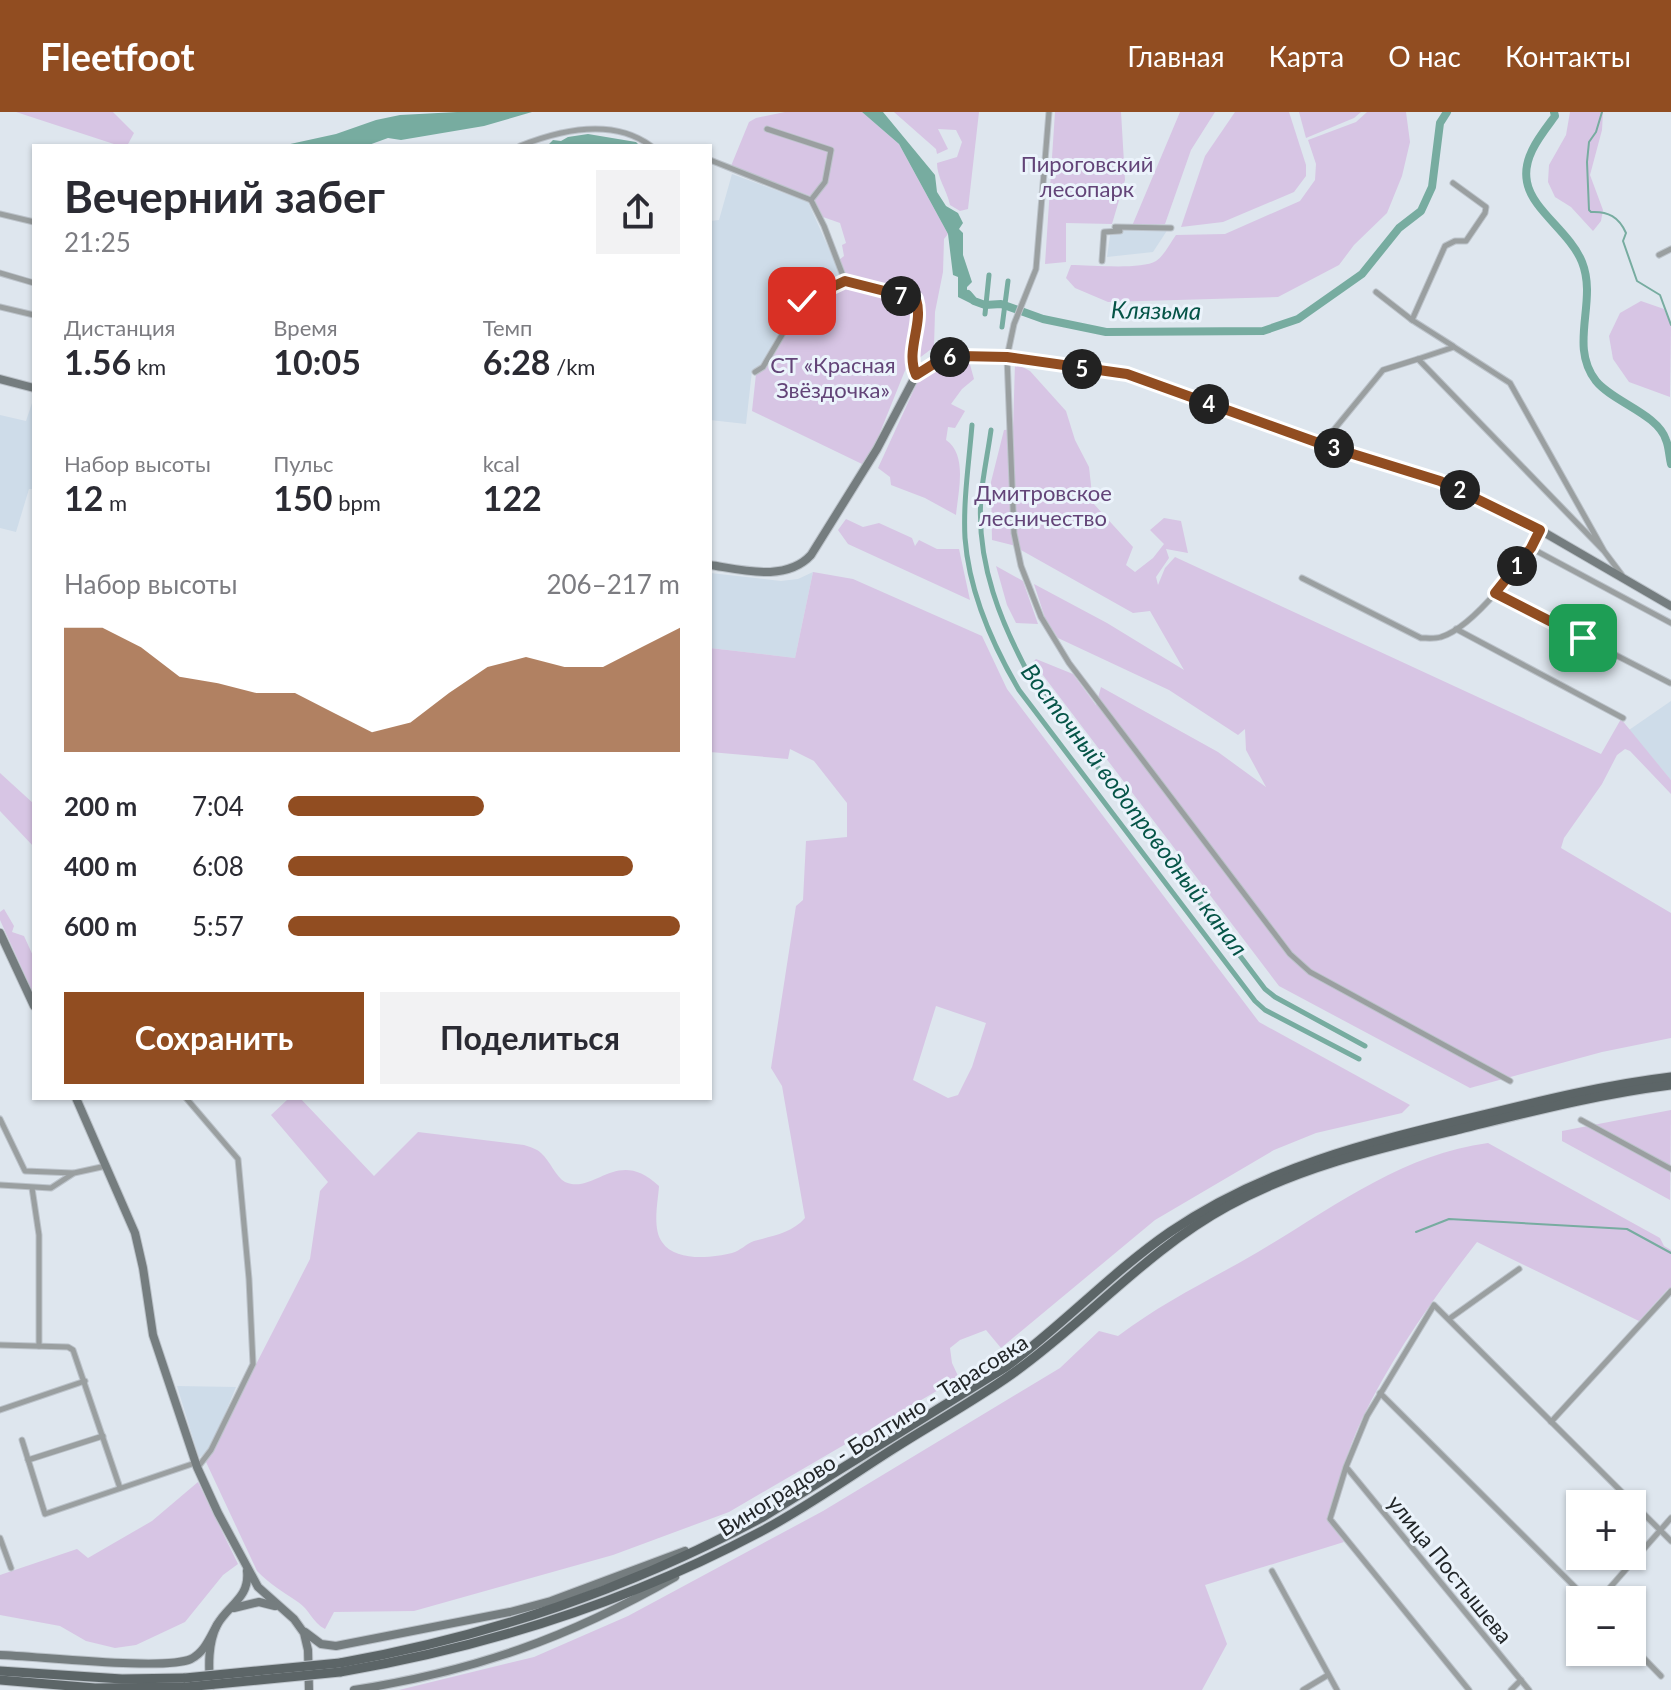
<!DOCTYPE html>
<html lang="ru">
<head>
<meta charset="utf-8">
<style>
  body { margin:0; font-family:Lato,sans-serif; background:#f2f2f3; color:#2b2b33; height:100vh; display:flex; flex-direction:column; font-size:30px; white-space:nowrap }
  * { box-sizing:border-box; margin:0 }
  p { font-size:26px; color:#7c7c81 }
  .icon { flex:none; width:44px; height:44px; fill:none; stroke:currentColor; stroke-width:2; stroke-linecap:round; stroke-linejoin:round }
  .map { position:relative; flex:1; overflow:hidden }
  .side { position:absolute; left:32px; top:32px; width:680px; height:956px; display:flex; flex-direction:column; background:#fff; border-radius:0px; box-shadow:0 2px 6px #0004 }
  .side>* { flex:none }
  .tools { position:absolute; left:1566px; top:1378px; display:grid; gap:16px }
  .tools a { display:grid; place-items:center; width:80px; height:80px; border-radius:0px; background:#fff; box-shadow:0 2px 6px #0004; font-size:40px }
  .pin { position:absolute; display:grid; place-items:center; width:68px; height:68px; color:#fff; margin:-34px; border-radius:16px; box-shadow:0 4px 12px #0006 }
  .km { position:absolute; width:40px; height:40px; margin:-20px; border-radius:50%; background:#222; color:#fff; font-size:22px; line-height:40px; text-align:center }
  .round { display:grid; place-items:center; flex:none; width:84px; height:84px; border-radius:0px; background:#f2f2f3 }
  .headline { display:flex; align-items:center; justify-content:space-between; height:136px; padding:0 32px }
  h1 { font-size:44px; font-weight:700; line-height:60px }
  .stats { display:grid; grid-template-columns:repeat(3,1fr); gap:12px; height:136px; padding:8px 32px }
  .stats div { display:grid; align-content:center }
  .stats b { font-size:34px; font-weight:700 }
  .stats small { font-size:22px; font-weight:400 }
  .stats p { font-size:22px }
  .chart { height:224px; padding:16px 32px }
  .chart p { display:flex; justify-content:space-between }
  .chart svg { width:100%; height:144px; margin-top:8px; fill:#914d21; opacity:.7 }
  .button { display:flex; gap:16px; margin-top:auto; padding:16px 32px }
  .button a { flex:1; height:92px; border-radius:0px; background:#914d21; color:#fff; font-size:32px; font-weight:700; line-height:92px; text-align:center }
  .button a+a { background:#f2f2f3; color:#2b2b33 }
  ul { padding:0 32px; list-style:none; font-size:26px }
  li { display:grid; grid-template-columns:128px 96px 1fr; align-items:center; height:60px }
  li i { height:20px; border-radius:10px; background:#914d21 }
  header { display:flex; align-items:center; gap:48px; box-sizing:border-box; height:112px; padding:0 40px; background:#914d21; color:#fff }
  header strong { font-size:38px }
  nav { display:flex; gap:44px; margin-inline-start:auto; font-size:28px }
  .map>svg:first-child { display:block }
  .built { fill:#cedce9 }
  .green { fill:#d7c5e4; fill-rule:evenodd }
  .water { fill:#77aca0 }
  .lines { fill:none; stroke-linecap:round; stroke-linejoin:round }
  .stream { stroke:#77aca0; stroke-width:2 }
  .canal { stroke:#77aca0; stroke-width:5 }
  .river { stroke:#77aca0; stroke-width:8 }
  .minor-casing { stroke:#bcc3ca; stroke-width:7 }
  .secondary-casing { stroke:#bcc3ca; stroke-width:10 }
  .primary-casing { stroke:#bcc3ca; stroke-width:11 }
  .minor { stroke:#9a9fa0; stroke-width:5 }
  .secondary { stroke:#757d7f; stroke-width:8 }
  .primary { stroke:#5c6567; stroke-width:9 }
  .primary-bridge-casing { stroke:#bcc3ca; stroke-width:11; stroke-linecap:butt }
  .primary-bridge { stroke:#5c6567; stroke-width:9 }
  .route-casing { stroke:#fff; stroke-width:16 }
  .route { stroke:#914d21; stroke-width:10 }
  .labels { text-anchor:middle; stroke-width:6; stroke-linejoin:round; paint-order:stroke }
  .park-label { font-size:22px; fill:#634478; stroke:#ebf3fb }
  .street-label { font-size:22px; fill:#222628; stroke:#ebf3fb }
  .water-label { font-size:24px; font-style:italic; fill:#055447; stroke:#ebf3fb }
</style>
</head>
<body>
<header>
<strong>Fleetfoot</strong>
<nav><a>Главная</a><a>Карта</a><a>О нас</a><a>Контакты</a></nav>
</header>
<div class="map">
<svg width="1671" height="1578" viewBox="0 0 1671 1578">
  <rect width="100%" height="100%" fill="#dee6ee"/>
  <!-- built -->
  <g class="built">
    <polygon points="732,62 808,90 842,166 797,185 798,192 763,251 752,259 746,312 710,308 710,109 719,108"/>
    <polygon points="1111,117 1168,117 1153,140 1107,145"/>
    <polygon points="34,285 34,377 29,377 16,420 0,416 0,303 26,309"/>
    <polygon points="813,460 795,546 710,536 710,461 781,469 798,467"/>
    <polygon points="1671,589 1671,668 1629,618"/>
    <polygon points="177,1274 236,1275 211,1336 199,1346"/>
  </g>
  <!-- green -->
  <g class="green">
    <polygon points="16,0 113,0 134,21 127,34 120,34"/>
    <polygon points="785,0 862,0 899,32 948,122 944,127 943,160 935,200 934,235 906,256 875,333 862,352 752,299 756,262 767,255 804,189 842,174 853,173 855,169 848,167 839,148 844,144 842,133 846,131 840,111 823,105 813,85 731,54 749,10 756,6"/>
    <path d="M 894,0 L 979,0 L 968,97 L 960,99 L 950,93 C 947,78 937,66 937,51 L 957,45 L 962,30 L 956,18 L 938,17 L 948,37 L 937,42 L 936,37 Z"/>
    <polygon points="1055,0 1121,0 1125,68 1112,112 1066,111 1066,150 1045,152"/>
    <polygon points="1180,0 1215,0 1191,38 1165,112 1132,114"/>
    <polygon points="1235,0 1289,0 1306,53 1306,64 1294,80 1223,110 1181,115 1205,44"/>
    <polygon points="1299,0 1361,0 1354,6 1306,26"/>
    <path d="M 1367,0 L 1406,0 L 1410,30 L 1402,64 L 1387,101 L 1354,133 L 1339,153 L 1278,185 L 1108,190 L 1075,176 L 1066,166 L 1071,153 C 1091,153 1141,158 1156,149 C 1164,144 1170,131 1176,123 L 1225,122 L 1300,89 L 1315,68 L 1316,52 L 1308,28 L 1356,10 Z"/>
    <polygon points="1570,0 1603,0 1602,18 1590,63 1603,98 1601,109 1593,119 1571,95 1555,85 1548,70 1549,53 1566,23"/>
    <polygon points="1641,189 1664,197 1671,213 1670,285 1629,270 1613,247 1609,224 1620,201"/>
    <path d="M 969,249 L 974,267 L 962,277 L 951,292 L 965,299 L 955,316 L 948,315 L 946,328 C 968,343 958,380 956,403 L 925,386 L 891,373 L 890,365 L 878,356 L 917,271 L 933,256 Z"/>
    <polygon points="1015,251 1030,259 1066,299 1075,328 1089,355 1093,391 1133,435 1126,453 1135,460 1153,446 1164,432 1150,418 1164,406 1181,409 1188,441 1166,437 1169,446 1156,465 1158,473 1165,456 1175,445 1601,642 1621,607 1671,668 1671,682 1630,639 1625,637 1617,643 1602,672 1564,726 1561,736 1671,801 1671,926 1602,940 1470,976 1279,874 1033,550 1036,547 1073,562 1096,593 1101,575 1218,640 1266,675 1246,638 1245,617 1238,623 1169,578 1058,526 1045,506 1034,472 1107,511 1184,558 1150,499 1133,501 1012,433 992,428 991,370 1004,318 1013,317"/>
    <polygon points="846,407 863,415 879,411 912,426 915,434 919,428 937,437 959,437 970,488 848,432 838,418"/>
    <polygon points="996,454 1023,469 1038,512 1016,511 1007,493"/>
    <path d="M 813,460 L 853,467 L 982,524 L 1007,577 L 1259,910 L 1410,993 L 1402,1001 L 1316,1021 L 1274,1038 L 1155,1108 L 1001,1236 L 986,1218 L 960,1228 L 950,1236 L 952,1251 L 959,1266 L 729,1400 L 613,1443 L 414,1499 L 334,1500 L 325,1517 C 313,1511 309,1497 298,1490 C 283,1480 270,1472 257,1459 L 206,1350 L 310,1147 L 320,1079 L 328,1070 L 271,1003 L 287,988 L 286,986 L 300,986 L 374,1064 L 418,1020 L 524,1033 C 530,1035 537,1037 541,1041 C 550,1049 556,1065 565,1070 C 595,1083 617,1034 659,1074 C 658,1090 652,1116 662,1130 C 675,1150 712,1146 732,1141 C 740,1139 746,1132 754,1129 C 772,1124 792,1121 805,1106 L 782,974 L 771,956 L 796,794 L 803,788 L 806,729 L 847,725 L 847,691 L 814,649 L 790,637 L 788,647 L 710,640 L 710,536 L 795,546 ZM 936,894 L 986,911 L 972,955 L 958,983 L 948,986 L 913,968 Z"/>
    <polygon points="0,661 34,692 34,735 0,699"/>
    <polygon points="4,797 14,814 12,820 24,824 34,846 34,883 0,808 0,800"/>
    <polygon points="1671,998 1670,1088 1562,1029 1562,1019"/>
    <path d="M 1488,1031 L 1660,1126 L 1664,1134 L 1671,1138 L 1671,1179 L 1668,1177 L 1639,1209 L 1477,1130 C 1434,1185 1392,1244 1362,1307 C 1347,1339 1338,1373 1327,1407 L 1344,1430 L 1205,1473 L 1227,1532 L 1202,1578 L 399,1578 L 534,1545 L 628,1504 L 823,1399 L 1060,1256 L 1099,1219 L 1118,1224 C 1163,1190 1210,1168 1258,1140 C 1331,1097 1402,1042 1488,1031 Z"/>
    <polygon points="198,1370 238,1452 223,1463 185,1510 136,1533 115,1536 86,1529 60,1514 0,1503 0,1463 77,1437 88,1446 152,1409"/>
  </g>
  <!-- water -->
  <g class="water">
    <polygon points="457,0 532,0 484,14 401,28 388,26 366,34 281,34 336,22 376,8 400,3"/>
    <polygon points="862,0 883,0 935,63 937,80 946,94 958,101 963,111 959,117 963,121 963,143 972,170 967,175 967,179 976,187 972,192 958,185 958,165 953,163 948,122 899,32"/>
    <polygon points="588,22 636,30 640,34 547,34 553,28 561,29 568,25"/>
  </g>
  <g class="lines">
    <!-- stream -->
    <g class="stream">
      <path d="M 1602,0 L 1596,20 L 1589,30 L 1587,50 L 1589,98 L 1591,100 C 1608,99 1619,105 1626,121 L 1623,129 L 1637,169 L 1660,183 L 1671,213"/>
      <polyline points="1416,1120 1449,1107 1627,1117 1671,1141"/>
    </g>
    <!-- canal -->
    <g class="canal">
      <polyline points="985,202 989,163"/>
      <polyline points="1002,215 1008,169"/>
      <path d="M 972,313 C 969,350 963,389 965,426 C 969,479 992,532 1019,578 L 1255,889 L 1265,898 L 1359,947"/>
      <path d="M 991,318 C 988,340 983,363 981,385 C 976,451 1001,512 1032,568 L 1265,877 L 1275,885 L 1365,934"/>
    </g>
    <!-- river -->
    <g class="river">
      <path d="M 1554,0 L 1555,4 C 1541,23 1522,45 1527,70 C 1532,98 1570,120 1582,150 C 1598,190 1568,233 1596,269 C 1613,290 1658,302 1666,328 C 1669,335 1669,344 1671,352"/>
      <polyline points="968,182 974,189 985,193 1001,192 1043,207 1106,220 1263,219 1298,207 1362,162 1399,116 1421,99 1432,75 1440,11 1447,0"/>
    </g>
    <!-- minor casing -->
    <g class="minor-casing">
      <g id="minor">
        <polyline points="1049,0 1036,157 1014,212 1007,245 1014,421 1021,454 1041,505 1069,551 1290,842 1310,860 1510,969"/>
        <polyline points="767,17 831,38 825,70 811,88 824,114 845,169"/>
        <path d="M 520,34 C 560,18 613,6 651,34"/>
        <polyline points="710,48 811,88"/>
        <polyline points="0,102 34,110"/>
        <polyline points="1115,115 1171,116"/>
        <polyline points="1659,143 1671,137"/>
        <polyline points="1102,149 1104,120 1120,119"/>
        <polyline points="0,161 34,171"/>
        <polyline points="1376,180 1412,208"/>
        <polyline points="0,195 34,203"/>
        <polyline points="1453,234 1412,208 1445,134 1455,129 1466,129 1485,101 1486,95 1453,71"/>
        <path d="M 755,260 L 763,255 L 802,189 L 845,169 L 916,187 C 924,213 905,238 916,263"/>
        <polyline points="1323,331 1383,258 1418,247"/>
        <polyline points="1531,436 1671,511"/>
        <polyline points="1604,439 1510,271 1454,235 1418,247 1604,439 1622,463"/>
        <path d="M 1302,466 L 1421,526 C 1427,526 1435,527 1441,525 C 1474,515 1524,449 1540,419"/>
        <polyline points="1495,481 1670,571"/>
        <polyline points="1456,517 1623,606"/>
        <polyline points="186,986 238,1047 249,1167 253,1252 211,1338 198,1355"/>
        <polyline points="0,1007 25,1059 73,1061"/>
        <polyline points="1581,1008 1671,1057"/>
        <polyline points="0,1073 51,1076 74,1061 106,1054"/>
        <polyline points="32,1076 39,1123 39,1234"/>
        <polyline points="1449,1207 1519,1157"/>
        <polyline points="0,1233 68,1235 73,1238 120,1376"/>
        <polyline points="1380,1281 1588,1488"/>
        <polyline points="0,1298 85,1269"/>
        <polyline points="1551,1310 1671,1179"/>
        <polyline points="22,1328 45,1402 195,1351"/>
        <polyline points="28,1348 103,1324"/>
        <polyline points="1347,1356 1529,1578"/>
        <polyline points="0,1426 11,1456"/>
        <polyline points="1272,1459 1337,1578"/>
        <polyline points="1599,1488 1671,1406"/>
        <polyline points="1632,1534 1661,1564"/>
        <polyline points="1303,1578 1328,1563"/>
        <polyline points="1469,1578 1330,1407 1346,1355 1367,1304 1434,1193 1671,1429"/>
        <polyline points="1511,1578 1521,1568"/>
      </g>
    </g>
    <!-- secondary casing -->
    <g class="secondary-casing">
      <g id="secondary">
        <polyline points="0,267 34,276"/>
        <path d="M 710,453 C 743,458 786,470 811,443 L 877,337 L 916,263 L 943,246 L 960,244 L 1007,245 L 1127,262 L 1329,334 L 1440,369 L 1540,418 L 1671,494"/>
        <polyline points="0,821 34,894"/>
        <polyline points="76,986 135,1121 143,1156 153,1223 197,1355 218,1401 258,1475 294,1507 304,1521 308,1538 309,1578"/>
        <polyline points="234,1496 259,1490 275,1494"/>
        <polyline points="305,1520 321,1532 336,1534 510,1500 551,1489 685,1439"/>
        <path d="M 0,1543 C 37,1544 164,1559 191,1547 C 205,1540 210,1525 217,1513"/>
        <path d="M 210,1578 C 209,1557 207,1533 217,1513 C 228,1493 250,1486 247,1459"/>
        <path d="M 354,1578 C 475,1559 568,1526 675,1465"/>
      </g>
    </g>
    <!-- primary casing -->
    <g class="primary-casing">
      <g id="primary">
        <path d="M 340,1551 C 491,1524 628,1477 763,1405 L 1006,1255 C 1063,1213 1112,1160 1170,1120 C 1264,1056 1366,1031 1475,1005 C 1540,989 1604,973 1671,965"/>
        <polyline points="0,1559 122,1567 185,1566"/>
        <path d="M 340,1560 C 487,1535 628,1490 760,1420 C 806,1396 849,1365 893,1337 C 932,1312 974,1289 1012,1262 C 1087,1209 1147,1138 1228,1094 C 1301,1054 1381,1036 1460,1017 C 1530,1000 1599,982 1671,973"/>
        <polyline points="0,1568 95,1576 186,1575"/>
      </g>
    </g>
    <!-- minor -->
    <use href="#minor" class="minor"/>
    <!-- secondary -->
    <use href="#secondary" class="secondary"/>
    <!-- primary -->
    <use href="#primary" class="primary"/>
    <!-- primary-bridge casing -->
    <g class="primary-bridge-casing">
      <g id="primary-bridge">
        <polyline points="185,1566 340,1551"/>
        <polyline points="186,1575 340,1560"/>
      </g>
    </g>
    <!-- primary-bridge -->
    <use href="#primary-bridge" class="primary-bridge"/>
  </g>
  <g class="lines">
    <!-- route casing -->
    <g class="route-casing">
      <path id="route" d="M 802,189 L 845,169 L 916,187 C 924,212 905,238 916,263 L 943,246 L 960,244 L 1007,245 L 1127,262 L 1327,334 L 1440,369 L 1540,418 L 1531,436 L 1495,481 L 1583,526"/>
    </g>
    <!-- route -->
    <use href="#route" class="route"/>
  </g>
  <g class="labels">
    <!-- park labels -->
    <g class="park-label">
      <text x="1087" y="60">Пироговский<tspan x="1087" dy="25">лесопарк</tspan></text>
      <text x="833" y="261">СТ «Красная<tspan x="833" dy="25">Звёздочка»</tspan></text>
      <text x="1043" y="389">Дмитровское<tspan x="1043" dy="25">лесничество</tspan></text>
    </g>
    <!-- street labels -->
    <g class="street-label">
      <text transform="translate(873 1323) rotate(-32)" y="8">Виноградово - Болтино - Тарасовка</text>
      <text transform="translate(1450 1457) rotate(51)" y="8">улица Постышева</text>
    </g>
    <!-- water labels -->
    <g class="water-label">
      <text transform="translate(1156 199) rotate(1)" y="8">Клязьма</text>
      <text transform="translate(1134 698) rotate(53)" y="8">Восточный водопроводный канал</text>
    </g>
  </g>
</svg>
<div class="tools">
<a>+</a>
<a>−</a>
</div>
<div class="pin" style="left:1583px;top:526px;background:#1e9e55"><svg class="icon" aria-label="arrive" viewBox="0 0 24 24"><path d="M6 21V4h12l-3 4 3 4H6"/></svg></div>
<div class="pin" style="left:802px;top:189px;background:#d93025"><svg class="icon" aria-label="check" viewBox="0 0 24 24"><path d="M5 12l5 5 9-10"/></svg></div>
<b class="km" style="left:1517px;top:454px">1</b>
<b class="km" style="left:1460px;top:378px">2</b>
<b class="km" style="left:1334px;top:336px">3</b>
<b class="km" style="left:1209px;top:292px">4</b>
<b class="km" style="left:1082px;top:257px">5</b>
<b class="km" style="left:950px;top:245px">6</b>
<b class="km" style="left:901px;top:184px">7</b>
<section class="side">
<div class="headline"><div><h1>Вечерний забег</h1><p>21:25</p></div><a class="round"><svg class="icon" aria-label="share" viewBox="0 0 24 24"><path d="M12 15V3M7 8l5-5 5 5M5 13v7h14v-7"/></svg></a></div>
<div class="stats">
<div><p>Дистанция</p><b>1.56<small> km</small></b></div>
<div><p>Время</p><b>10:05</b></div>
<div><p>Темп</p><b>6:28<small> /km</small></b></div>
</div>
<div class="stats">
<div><p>Набор высоты</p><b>12<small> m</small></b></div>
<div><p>Пульс</p><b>150<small> bpm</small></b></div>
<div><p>kcal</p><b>122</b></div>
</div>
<div class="chart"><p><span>Набор высоты</span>206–217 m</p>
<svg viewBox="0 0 160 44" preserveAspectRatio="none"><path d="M0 44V6L10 6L20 12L30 21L40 23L50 26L60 26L70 32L80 38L90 35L100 26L110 18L120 15L130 18L140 18L150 12L160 6V44z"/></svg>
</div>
<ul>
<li><b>200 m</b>7:04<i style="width:50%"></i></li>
<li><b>400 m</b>6:08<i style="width:88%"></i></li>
<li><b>600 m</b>5:57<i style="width:100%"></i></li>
</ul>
<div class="button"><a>Сохранить</a><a>Поделиться</a></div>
</section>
</div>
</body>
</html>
